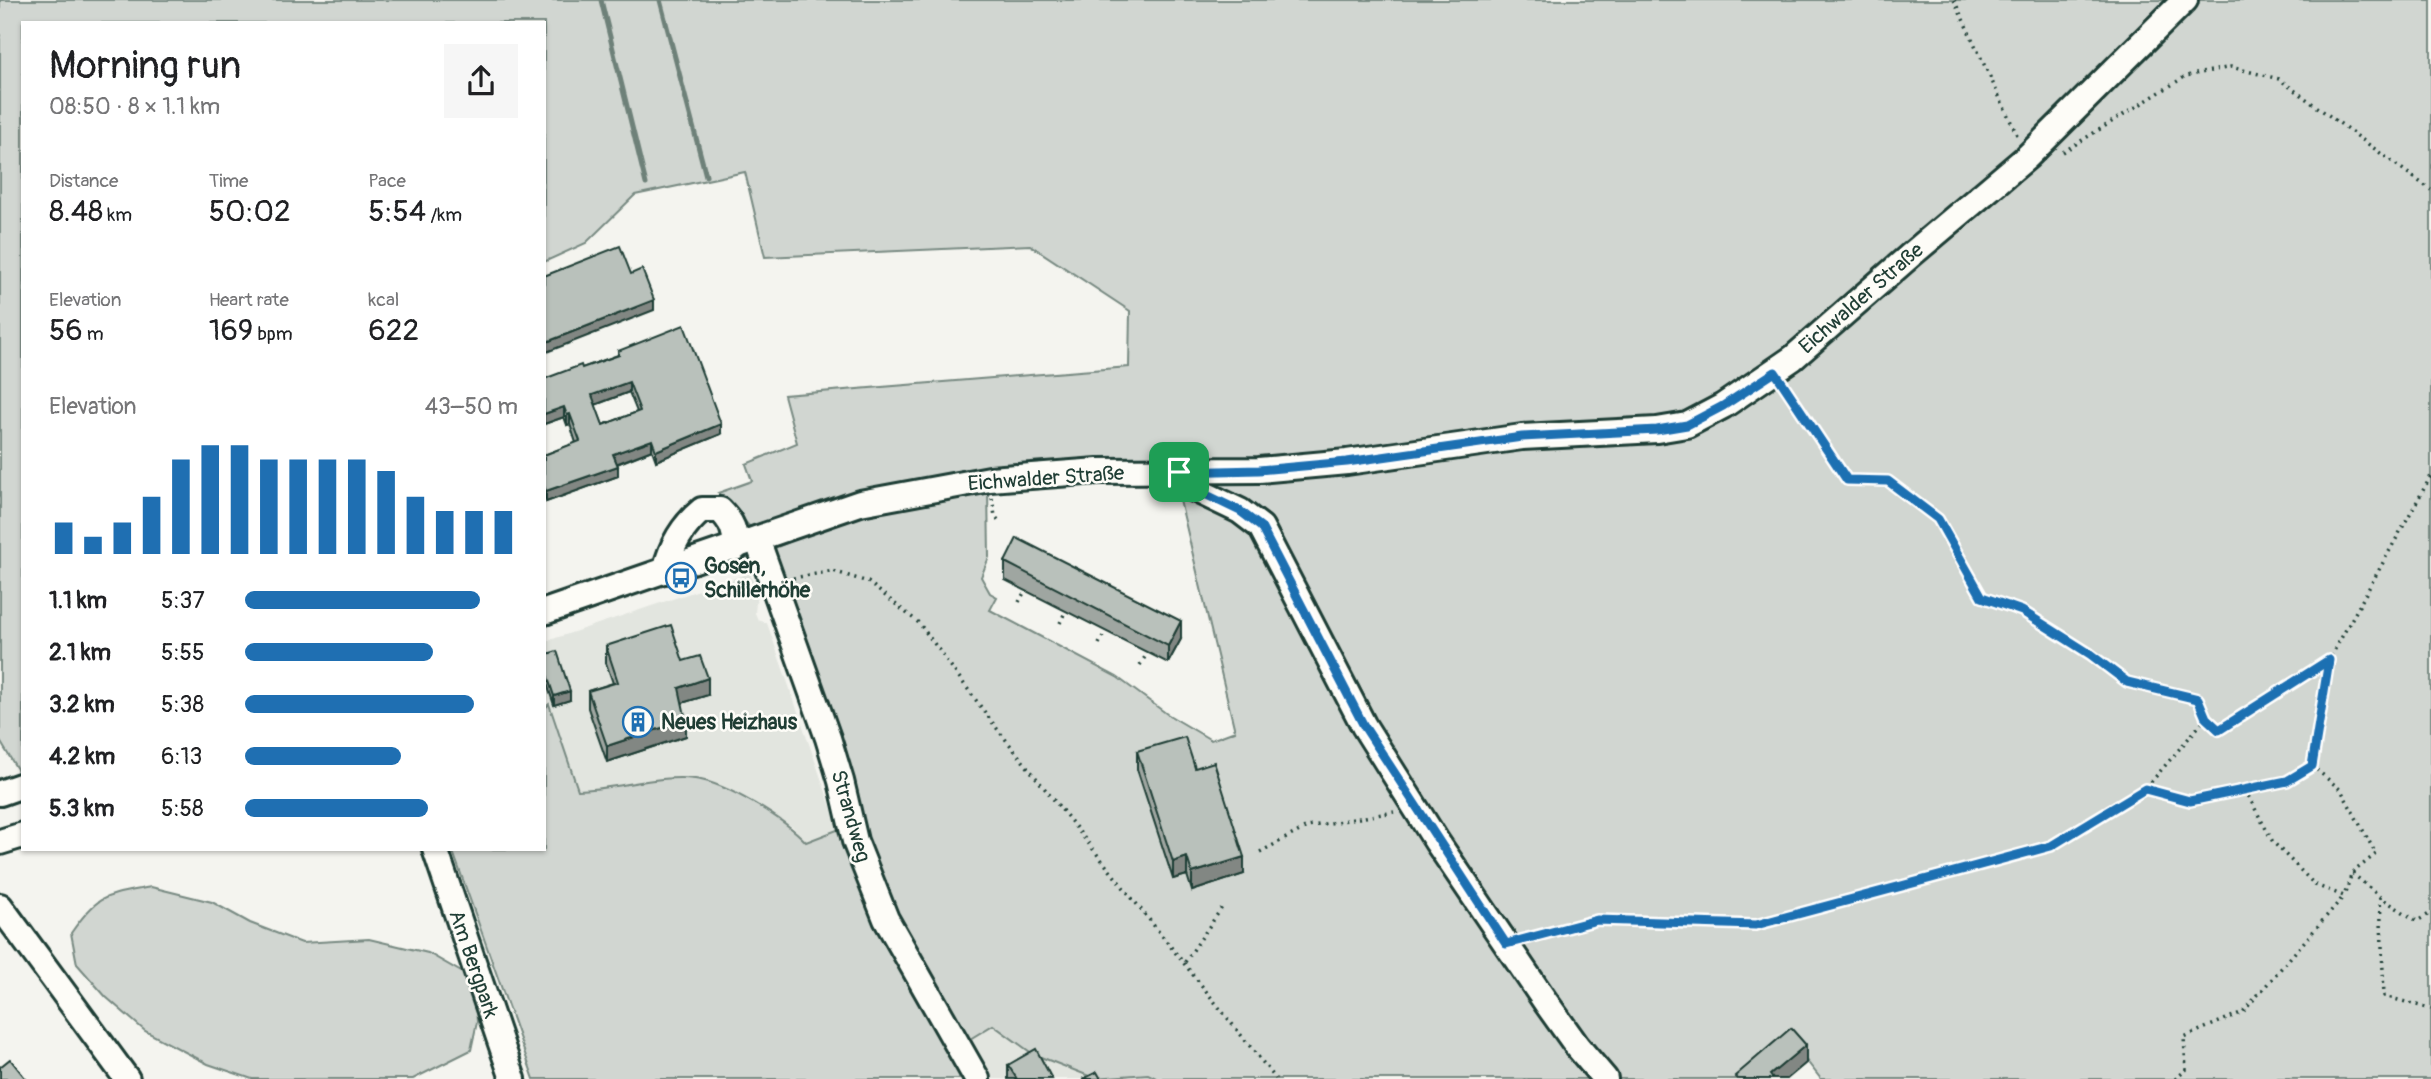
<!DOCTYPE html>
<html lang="en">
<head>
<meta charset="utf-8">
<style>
  body { margin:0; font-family:Pangolin,sans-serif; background:#f6f6f6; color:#202124; height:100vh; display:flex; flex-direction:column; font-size:26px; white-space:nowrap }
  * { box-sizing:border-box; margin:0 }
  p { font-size:23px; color:#757577 }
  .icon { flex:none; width:38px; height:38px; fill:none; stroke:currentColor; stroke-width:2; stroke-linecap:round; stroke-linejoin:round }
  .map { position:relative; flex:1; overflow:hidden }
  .side { position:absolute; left:21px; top:21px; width:525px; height:830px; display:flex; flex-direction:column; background:#fff; border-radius:0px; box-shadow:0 2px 5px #0004 }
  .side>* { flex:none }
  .pin { position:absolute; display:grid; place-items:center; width:60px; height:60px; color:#fff; margin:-30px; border-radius:14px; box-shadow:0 4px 10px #0006 }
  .round { display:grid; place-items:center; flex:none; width:74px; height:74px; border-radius:0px; background:#f6f6f6 }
  .headline { display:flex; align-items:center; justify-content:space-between; height:119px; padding:0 28px }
  h1 { font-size:38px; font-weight:600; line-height:52px }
  .figures { display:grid; grid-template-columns:repeat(3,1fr); gap:10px; height:119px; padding:7px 28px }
  .figures div { display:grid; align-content:center }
  .figures b { font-size:30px; font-weight:600 }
  .figures small { font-size:19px; font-weight:400 }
  .figures p { font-size:19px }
  .chart { height:196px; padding:14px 28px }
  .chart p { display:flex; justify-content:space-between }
  .chart svg { width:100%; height:126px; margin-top:7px; stroke:#1f6fb2; stroke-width:6 }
  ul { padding:0 28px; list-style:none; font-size:23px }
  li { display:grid; grid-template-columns:112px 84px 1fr; align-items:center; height:52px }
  li i { height:18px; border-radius:9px; background:#1f6fb2 }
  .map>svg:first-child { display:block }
  .built { fill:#e2e5df }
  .green { fill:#d1d6d1; stroke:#788a82; stroke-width:2 }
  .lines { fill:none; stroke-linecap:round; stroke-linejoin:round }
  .stream { stroke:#6e8179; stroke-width:5 }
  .minor-casing { stroke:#1f3d34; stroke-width:30 }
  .path { stroke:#1f3d34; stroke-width:3.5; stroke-dasharray:2 5; stroke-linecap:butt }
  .minor { stroke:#fdfcf7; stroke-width:24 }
  .wall { fill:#9fa6a1; stroke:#1f3d34; stroke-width:2; fill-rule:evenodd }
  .shaded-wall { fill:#828783; stroke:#1f3d34; stroke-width:2 }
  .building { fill:#b9c1bb; stroke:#1f3d34; stroke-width:2; fill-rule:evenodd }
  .route-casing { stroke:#fff; stroke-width:14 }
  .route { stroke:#1f6fb2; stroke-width:9 }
  .labels { text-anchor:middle; stroke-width:5; stroke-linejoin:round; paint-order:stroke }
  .street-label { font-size:21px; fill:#1f3d34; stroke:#fdfcf7 }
  .poi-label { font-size:21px; font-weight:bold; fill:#1f3d34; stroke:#fdfcf7; text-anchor:start }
</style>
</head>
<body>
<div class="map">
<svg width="2431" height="1079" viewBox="0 0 2431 1079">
  <rect width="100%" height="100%" fill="#f4f4ef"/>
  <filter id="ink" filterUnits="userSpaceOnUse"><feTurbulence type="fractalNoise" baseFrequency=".0143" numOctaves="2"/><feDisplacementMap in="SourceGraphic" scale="14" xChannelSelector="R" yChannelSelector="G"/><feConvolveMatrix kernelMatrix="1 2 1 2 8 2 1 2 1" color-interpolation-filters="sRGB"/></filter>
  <g filter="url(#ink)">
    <!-- built -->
    <g class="built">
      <polygon points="750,573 757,593 755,613 758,620 767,623 839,830 806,842 793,827 740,796 696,779 663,780 597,790 577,790 544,689 544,642"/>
      <polygon points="993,1025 1033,1054 1094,1078 1148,1074 1158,1079 986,1079 964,1042"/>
    </g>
    <!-- green -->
    <g class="green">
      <path d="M 0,0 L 2431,0 L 2431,1079 L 1821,1079 L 1790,1040 L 1749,1079 L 1158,1079 L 1148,1074 L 1094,1078 L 1033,1054 L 993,1025 L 965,1042 L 986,1079 L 534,1079 L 452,849 L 544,849 L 544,709 L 549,704 L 578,790 C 615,790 658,774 695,779 C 726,783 785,819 806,842 L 858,822 L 772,549 L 864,511 L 988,488 L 989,557 L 981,577 L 990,593 L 997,597 L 990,610 L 1117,677 L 1167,714 L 1211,740 L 1235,731 L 1177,488 L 1192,459 L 964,470 L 904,484 L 752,529 L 718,493 L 752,481 L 746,464 L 797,443 L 784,395 L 1129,367 L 1130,311 L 1030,245 L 765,257 L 745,172 L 635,195 L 586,243 L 544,262 L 544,23 L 23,23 L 23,779 L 0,741 Z"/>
      <path d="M 151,887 L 212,902 L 250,923 L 302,943 L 369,939 L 428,953 L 463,973 L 475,992 L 477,1022 L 471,1050 L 413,1079 L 252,1079 L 208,1064 L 145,1031 L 106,997 L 77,964 L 71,933 C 99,893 105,896 151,887 Z"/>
    </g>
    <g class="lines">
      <!-- stream -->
      <g class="stream">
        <polyline points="601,0 646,184"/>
        <polyline points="660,0 706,176"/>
      </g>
      <!-- minor casing -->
      <g class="minor-casing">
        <g id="minor">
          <polyline points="1179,472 1188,486 1240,511 1261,527 1364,726 1437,842 1547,1004 1577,1046 1605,1079"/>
          <polyline points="757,539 828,738 841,781 855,841 886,919 977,1079"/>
          <path d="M 665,571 C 671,546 682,526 702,510 L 720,510 C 732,522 736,531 735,548"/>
          <polyline points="544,612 860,503 990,479 1098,471 1259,470 1347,462 1522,437 1657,430 1687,425 1723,406 1793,358 1912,254 2027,157 2185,0"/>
          <polyline points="0,793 23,785"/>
          <polyline points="0,842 23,835"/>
          <polyline points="435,849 513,1079"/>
          <polyline points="0,906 127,1079"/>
        </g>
      </g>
      <!-- path -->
      <g class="path">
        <polyline points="1954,0 2019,139"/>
        <polyline points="2063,152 2186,76 2231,67 2279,79 2431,190"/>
        <polyline points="1785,387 1847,480 1888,481 1938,519 1982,598 2022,611 2089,654 2127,682 2198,699 2206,718 2145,789"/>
        <polyline points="992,498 995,516 999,521"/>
        <polyline points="793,578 833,571 868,582 919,623 995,726 1276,1079"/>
        <polyline points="1019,602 1026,589"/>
        <polyline points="1060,623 1066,610"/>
        <polyline points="1099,644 1106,630"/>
        <polyline points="1140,665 1148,652"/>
        <polyline points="2206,718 2219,730 2329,660"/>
        <polyline points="2312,766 2329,660 2431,476"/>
        <polyline points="2245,790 2273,842 2315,885 2344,896 2352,873 2380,897 2417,921 2431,913"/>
        <polyline points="1260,852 1307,827 1394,812"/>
        <polyline points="2380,897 2384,996 2431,1009"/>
        <polyline points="1528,938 1597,921 1756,925 2051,846 2145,789 2190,801 2287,781 2312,766 2341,790 2376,854 2352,873"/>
        <polyline points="1185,962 1223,906"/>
        <polyline points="2175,1079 2186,1070 2184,1037 2243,1012 2344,896"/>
      </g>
      <!-- minor -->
      <use href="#minor" class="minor"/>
    </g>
    <!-- wall -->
    <g class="wall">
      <path d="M 618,351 L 721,434 L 656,461 L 652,450 L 617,464 L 618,476 L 546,502 L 544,497 L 544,455 L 576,443 L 570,424 L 567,425 L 564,417 L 544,424 L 544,379 L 582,368 L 618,355 ZM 629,392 L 637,412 L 603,425 L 595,405 Z"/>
      <polygon points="1005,562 1181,639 1168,663 1005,580"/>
      <polygon points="606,646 683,661 708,695 682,703 686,736 607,762 588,708 588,691 613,683 606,663"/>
      <polygon points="544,655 570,700 554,705 544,675"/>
      <polygon points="1137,751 1195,768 1244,874 1192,891 1187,875 1173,879 1137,769"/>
      <polygon points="1008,1065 1052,1079 1008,1079"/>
    </g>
    <!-- shaded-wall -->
    <g class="shaded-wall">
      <polygon points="654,300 654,310 544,353 544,343"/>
      <polygon points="629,382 629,392 592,406 592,395"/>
      <polygon points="564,407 564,417 544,424 544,414"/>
      <polygon points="570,414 570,424 567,425 567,415"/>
      <polygon points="721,424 721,434 656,461 656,451"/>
      <polygon points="652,440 652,450 613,465 613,454"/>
      <polygon points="618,466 618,476 546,502 546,491"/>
      <polygon points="1181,621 1181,639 1168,663 1168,646"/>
      <polygon points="708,678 708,695 679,704 679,688"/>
      <polygon points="570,691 570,700 554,705 554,696"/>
      <polygon points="686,720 686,736 607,762 607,746"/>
      <polygon points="1187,857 1187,875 1173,879 1173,862"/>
      <polygon points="1244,857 1244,874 1192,891 1192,873"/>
      <polygon points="1806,1045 1806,1063 1787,1079 1770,1079 1770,1075"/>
    </g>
    <!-- building -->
    <g class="building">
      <polygon points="620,246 631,274 642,269 654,300 544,343 544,276"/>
      <path d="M 684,325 L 721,424 L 656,451 L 652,440 L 613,454 L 618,466 L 546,491 L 544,486 L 544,455 L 580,441 L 570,414 L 567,415 L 564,407 L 544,414 L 544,379 L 581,365 L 582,368 L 619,355 L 618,351 ZM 629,382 L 640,411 L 603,425 L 592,395 Z"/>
      <polygon points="1017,538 1181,621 1168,646 1005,562"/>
      <polygon points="671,625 683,661 700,656 708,678 679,688 686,720 607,746 588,691 618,682 606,646"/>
      <polygon points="557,651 570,691 554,696 544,666 544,655"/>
      <polygon points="1185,737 1195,768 1214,762 1244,857 1192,873 1187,857 1173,862 1137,751"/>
      <polygon points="1791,1028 1806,1045 1770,1075 1773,1079 1738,1079 1735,1076"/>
      <polygon points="1036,1049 1052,1079 1017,1079 1008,1065"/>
      <polygon points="10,1059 26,1079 0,1079 0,1067"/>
      <polygon points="1097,1072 1101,1079 1083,1079"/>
    </g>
  </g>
  <g class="lines" filter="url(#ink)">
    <!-- route casing -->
    <g class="route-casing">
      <polygon id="route" points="1775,372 1847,480 1888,481 1938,519 1982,597 2022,611 2090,654 2127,682 2198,699 2206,718 2219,730 2329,660 2312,766 2287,781 2190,801 2145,789 2051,846 1756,925 1597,920 1506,944 1364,726 1261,527 1240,511 1188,486 1179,472 1259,470 1347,462 1522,437 1657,430 1687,425 1723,406"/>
    </g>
    <!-- route -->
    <use href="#route" class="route"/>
  </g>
  <!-- icons -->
  <defs>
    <g id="bus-ring" transform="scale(1.575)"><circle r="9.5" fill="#fdfcf7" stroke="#1f6fb2" stroke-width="1.5"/><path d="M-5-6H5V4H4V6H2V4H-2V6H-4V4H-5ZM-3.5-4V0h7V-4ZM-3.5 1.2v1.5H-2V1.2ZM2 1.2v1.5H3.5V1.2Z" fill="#1f6fb2"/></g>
    <g id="building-ring" transform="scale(1.575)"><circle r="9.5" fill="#fdfcf7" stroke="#1f6fb2" stroke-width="1.5"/><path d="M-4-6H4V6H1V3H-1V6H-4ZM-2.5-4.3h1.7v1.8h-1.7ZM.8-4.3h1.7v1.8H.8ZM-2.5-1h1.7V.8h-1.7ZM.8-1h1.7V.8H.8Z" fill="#1f6fb2"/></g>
  </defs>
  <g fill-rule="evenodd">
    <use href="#bus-ring" x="681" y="578"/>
    <use href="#building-ring" x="638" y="722"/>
  </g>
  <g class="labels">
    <!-- street labels -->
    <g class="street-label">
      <text transform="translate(1861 298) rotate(-41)" y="7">Eichwalder Straße</text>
      <text transform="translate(1046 478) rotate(-4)" y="7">Eichwalder Straße</text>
      <text transform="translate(851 816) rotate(74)" y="7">Strandweg</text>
      <text transform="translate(474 964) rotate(71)" y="7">Am Bergpark</text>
    </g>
    <!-- poi labels -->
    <g class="poi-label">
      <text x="704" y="573">Gosen,<tspan x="704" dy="24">Schillerhöhe</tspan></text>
      <text x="661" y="729">Neues Heizhaus</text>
    </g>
  </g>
</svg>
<div class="pin" style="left:1179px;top:472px;background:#1e9e55"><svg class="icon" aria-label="arrive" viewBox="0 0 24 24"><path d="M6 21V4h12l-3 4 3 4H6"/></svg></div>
<section class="side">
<div class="headline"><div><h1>Morning run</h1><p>08:50 · 8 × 1.1 km</p></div><a class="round"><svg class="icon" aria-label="share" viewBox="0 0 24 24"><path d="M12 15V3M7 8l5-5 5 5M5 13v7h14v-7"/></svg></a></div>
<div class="figures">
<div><p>Distance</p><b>8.48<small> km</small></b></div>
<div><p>Time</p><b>50:02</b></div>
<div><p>Pace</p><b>5:54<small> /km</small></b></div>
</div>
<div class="figures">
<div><p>Elevation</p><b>56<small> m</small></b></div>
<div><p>Heart rate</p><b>169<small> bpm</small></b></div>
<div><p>kcal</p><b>622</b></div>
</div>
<div class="chart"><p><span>Elevation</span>43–50 m</p>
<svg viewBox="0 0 160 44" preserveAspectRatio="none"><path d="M5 44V33M15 44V38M25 44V33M35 44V24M45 44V11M55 44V6M65 44V6M75 44V11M85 44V11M95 44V11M105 44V11M115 44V15M125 44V24M135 44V29M145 44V29M155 44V29"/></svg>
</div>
<ul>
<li><b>1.1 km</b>5:37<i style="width:86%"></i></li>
<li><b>2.1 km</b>5:55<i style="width:69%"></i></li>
<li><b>3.2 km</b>5:38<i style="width:84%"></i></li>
<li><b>4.2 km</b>6:13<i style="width:57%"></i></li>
<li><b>5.3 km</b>5:58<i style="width:67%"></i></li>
</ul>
</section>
</div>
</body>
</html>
